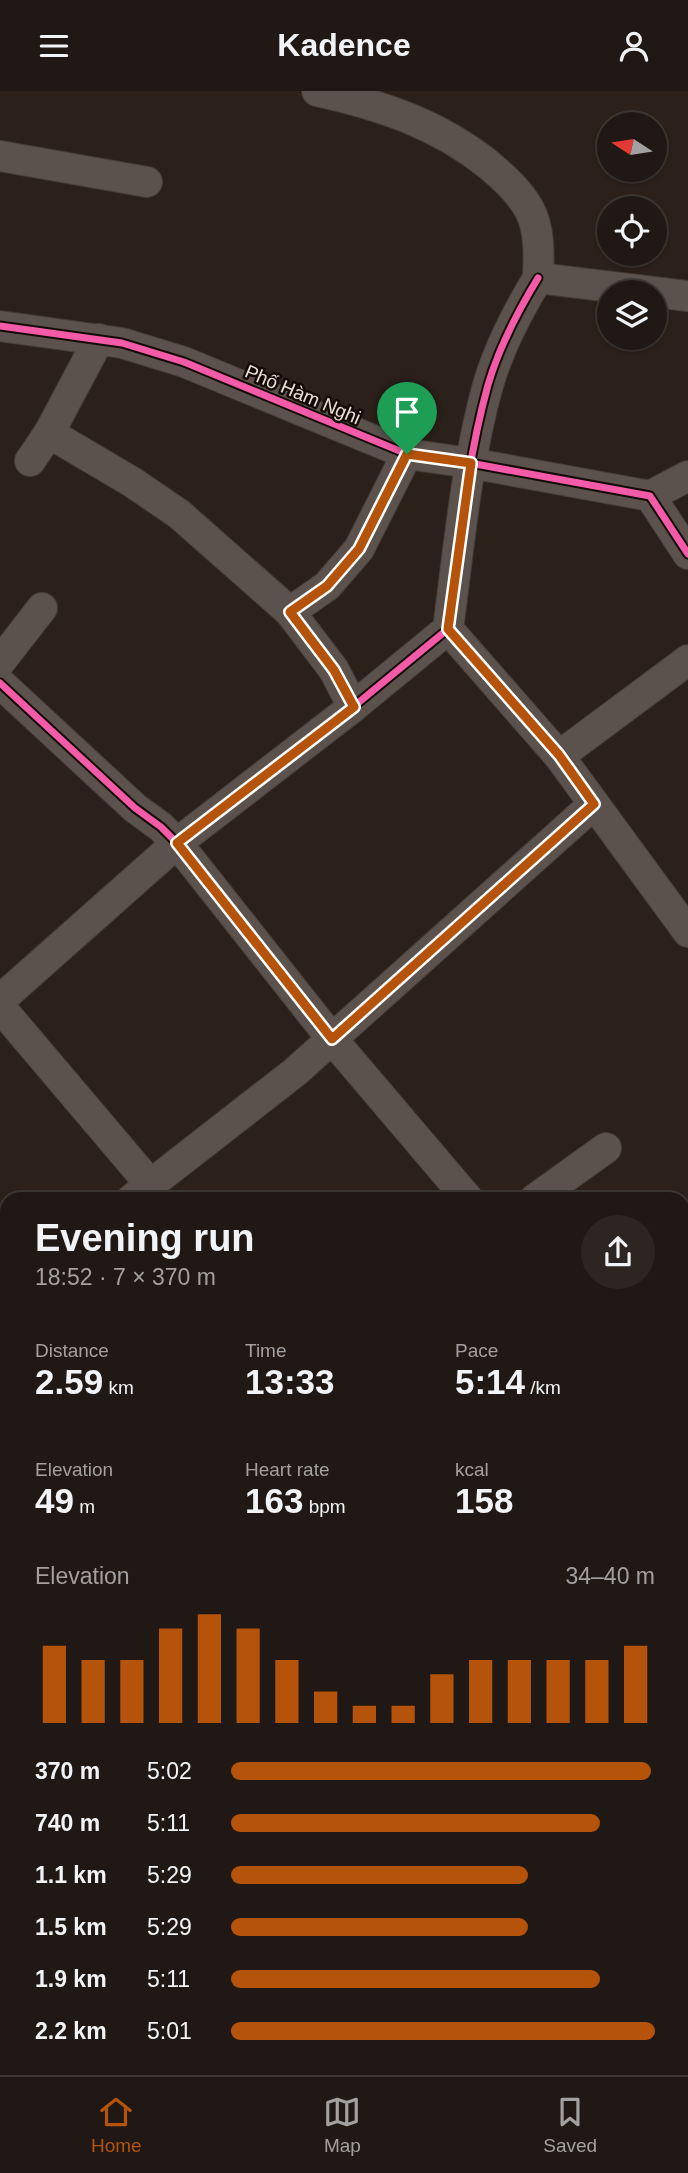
<!DOCTYPE html>
<html lang="en">
<head>
<meta charset="utf-8">
<style>
  body { margin:0; font-family:Arial,sans-serif; background:#2d2522; color:#f1f3f6; height:100vh; display:flex; flex-direction:column; font-size:26px; white-space:nowrap }
  * { box-sizing:border-box; margin:0 }
  p { font-size:23px; color:#a2a0a0 }
  .icon { flex:none; width:38px; height:38px; fill:none; stroke:currentColor; stroke-width:2; stroke-linecap:round; stroke-linejoin:round }
  .map { position:relative; flex:1; overflow:hidden }
  .drawer { position:absolute; left:0px; top:1101px; width:690px; height:884px; display:flex; flex-direction:column; background:#201814; border-radius:21px 21px 0 0; box-shadow:0 2px 5px #0004,0 0 0 2px #3d3734 }
  .drawer>* { flex:none }
  .needle { width:46px; rotate:282deg }
  .buttons { position:absolute; left:597px; top:21px; display:grid; gap:14px }
  .buttons a { display:grid; place-items:center; width:70px; height:70px; border-radius:50%; background:#201814; box-shadow:0 2px 5px #0004,0 0 0 2px #3d3734; font-size:35px }
  .pin { position:absolute; display:grid; place-items:center; width:60px; height:60px; color:#fff; margin:-72px -30px; border-radius:50% 50% 50% 0; rotate:-45deg; box-shadow:0 0 7px #0007 }
  .pin .icon { rotate:45deg }
  .round { display:grid; place-items:center; flex:none; width:74px; height:74px; border-radius:37px; background:#2d2522 }
  .head { display:flex; align-items:center; justify-content:space-between; height:119px; padding:0 35px }
  h1 { font-size:38px; font-weight:700; line-height:52px }
  .metrics { display:grid; grid-template-columns:repeat(3,1fr); gap:10px; height:119px; padding:7px 35px }
  .metrics div { display:grid; align-content:center }
  .metrics b { font-size:35px; font-weight:700 }
  .metrics small { font-size:19px; font-weight:400 }
  .metrics p { font-size:19px }
  .chart { height:196px; padding:14px 35px }
  .chart p { display:flex; justify-content:space-between }
  .chart svg { width:100%; height:126px; margin-top:7px; stroke:#b45309; stroke-width:6 }
  ul { padding:0 35px; list-style:none; font-size:23px }
  li { display:grid; grid-template-columns:112px 84px 1fr; align-items:center; height:52px }
  li i { height:18px; border-radius:9px; background:#b45309 }
  header { display:flex; justify-content:space-between; align-items:center; height:91px; padding:0 35px; background:#201814; font-size:32px; font-weight:700 }
  .dock { display:flex; justify-content:space-around; align-items:center; height:98px; border-top:2px solid #3d3734; background:#201814; font-size:19px; color:#a2a0a0 }
  .dock a { display:grid; justify-items:center; gap:4px }
  .dock .on { color:#b45309 }
  .map>svg:first-child { display:block }
  .lines { fill:none; stroke-linecap:round; stroke-linejoin:round }
  .lane-casing { stroke:#463d38; stroke-width:18 }
  .street-casing { stroke:#463d38; stroke-width:32 }
  .lane { stroke:#5b524d; stroke-width:16 }
  .street { stroke:#5b524d; stroke-width:30 }
  .cycleway-casing { stroke:#140b06; stroke-width:11 }
  .cycleway { stroke:#f35aa7; stroke-width:7 }
  .route-casing { stroke:#fff; stroke-width:14 }
  .route { stroke:#b45309; stroke-width:9 }
  .labels { text-anchor:middle; stroke-width:5; stroke-linejoin:round; paint-order:stroke }
  .street-label { font-size:19px; fill:#ecddd5; stroke:#140b06 }
</style>
</head>
<body>
<header><svg class="icon" aria-label="menu" viewBox="0 0 24 24"><path d="M4 6h16M4 12h16M4 18h16"/></svg>Kadence<svg class="icon" aria-label="person" viewBox="0 0 24 24"><circle cx="12" cy="8" r="4"/><path d="M4 21q1-7 8-7t8 7"/></svg></header>
<div class="map">
<svg width="688" height="1984" viewBox="0 0 688 1984">
  <rect width="100%" height="100%" fill="#2b201a"/>
  <g class="lines">
    <!-- lane casing -->
    <g class="lane-casing">
      <g id="lane">
        <polyline points="96,1978 103,1984"/>
        <polyline points="0,1981 7,1975"/>
      </g>
    </g>
    <!-- street casing -->
    <g class="street-casing">
      <g id="street">
        <path d="M 317,0 C 381,14 438,33 489,74 C 504,87 519,100 529,118 C 540,137 539,165 538,187 L 688,205"/>
        <polyline points="0,65 147,91"/>
        <polyline points="0,235 122,252 184,271 407,363 470,372 650,405 688,463"/>
        <polyline points="49,342 132,391 179,423 290,521 334,579 353,616"/>
        <polyline points="30,370 49,342 99,248"/>
        <polyline points="650,405 688,385"/>
        <polyline points="290,521 327,495 359,458 407,363"/>
        <polyline points="448,538 559,665 688,841"/>
        <polyline points="0,571 42,517"/>
        <path d="M 0,592 L 135,717 L 161,736 L 177,752 L 353,616 L 448,538 C 459,456 466,373 488,294 C 499,256 518,220 538,187"/>
        <polyline points="559,665 688,569"/>
        <polyline points="0,909 177,752 332,948 468,1108"/>
        <polyline points="0,916 150,1093"/>
        <polyline points="132,1108 295,981 594,713"/>
        <polyline points="535,1108 606,1057"/>
        <polyline points="0,1206 7,1202"/>
        <polyline points="0,1404 7,1403"/>
        <polyline points="682,1502 688,1502"/>
        <polyline points="0,1641 7,1647"/>
        <polyline points="682,1733 688,1732"/>
        <polyline points="0,1766 7,1760"/>
        <polyline points="270,1978 272,1984"/>
      </g>
    </g>
    <!-- lane -->
    <use href="#lane" class="lane"/>
    <!-- street -->
    <use href="#street" class="street"/>
    <!-- cycleway casing -->
    <g class="cycleway-casing">
      <g id="cycleway">
        <polyline points="0,235 122,252 184,271 407,363 470,372 650,405 688,463"/>
        <path d="M 0,592 L 135,717 L 161,736 L 177,752 L 353,616 L 448,538 C 459,456 466,373 488,294 C 499,256 518,220 538,187"/>
      </g>
    </g>
    <!-- cycleway -->
    <use href="#cycleway" class="cycleway"/>
  </g>
  <g class="lines">
    <!-- route casing -->
    <g class="route-casing">
      <polygon id="route" points="407,363 471,372 448,538 559,664 594,713 332,948 177,752 354,616 334,579 290,521 327,495 359,458"/>
    </g>
    <!-- route -->
    <use href="#route" class="route"/>
  </g>
  <g class="labels">
    <!-- street labels -->
    <g class="street-label">
      <text transform="translate(303 303) rotate(23)" y="7">Phố Hàm Nghi</text>
    </g>
  </g>
</svg>
<div class="buttons">
<a><svg class="needle" viewBox="-14 -14 28 28"><path d="M0-13l5 13h-10z" fill="#e53935"/><path d="M0 13l5-13h-10z" fill="#a2a0a0"/></svg></a>
<a><svg class="icon" aria-label="locate" viewBox="0 0 24 24"><circle cx="12" cy="12" r="6"/><path d="M12 2v4M12 18v4M2 12h4M18 12h4"/></svg></a>
<a><svg class="icon" aria-label="layers" viewBox="0 0 24 24"><path d="M12 4l9 5-9 5-9-5zM3 14l9 5 9-5"/></svg></a>
</div>
<div class="pin" style="left:407px;top:363px;background:#1e9e55"><svg class="icon" aria-label="arrive" viewBox="0 0 24 24"><path d="M6 21V4h12l-3 4 3 4H6"/></svg></div>
<section class="drawer">
<div class="head"><div><h1>Evening run</h1><p>18:52 · 7 × 370 m</p></div><a class="round"><svg class="icon" aria-label="share" viewBox="0 0 24 24"><path d="M12 15V3M7 8l5-5 5 5M5 13v7h14v-7"/></svg></a></div>
<div class="metrics">
<div><p>Distance</p><b>2.59<small> km</small></b></div>
<div><p>Time</p><b>13:33</b></div>
<div><p>Pace</p><b>5:14<small> /km</small></b></div>
</div>
<div class="metrics">
<div><p>Elevation</p><b>49<small> m</small></b></div>
<div><p>Heart rate</p><b>163<small> bpm</small></b></div>
<div><p>kcal</p><b>158</b></div>
</div>
<div class="chart"><p><span>Elevation</span>34–40 m</p>
<svg viewBox="0 0 160 44" preserveAspectRatio="none"><path d="M5 44V17M15 44V22M25 44V22M35 44V11M45 44V6M55 44V11M65 44V22M75 44V33M85 44V38M95 44V38M105 44V27M115 44V22M125 44V22M135 44V22M145 44V22M155 44V17"/></svg>
</div>
<ul>
<li><b>370 m</b>5:02<i style="width:99%"></i></li>
<li><b>740 m</b>5:11<i style="width:87%"></i></li>
<li><b>1.1 km</b>5:29<i style="width:70%"></i></li>
<li><b>1.5 km</b>5:29<i style="width:70%"></i></li>
<li><b>1.9 km</b>5:11<i style="width:87%"></i></li>
<li><b>2.2 km</b>5:01<i style="width:100%"></i></li>
</ul>
</section>
</div>
<nav class="dock">
<a class="on"><svg class="icon" aria-label="home" viewBox="0 0 24 24"><path d="M3 11l9-7 9 7M6 9v11h12V9"/></svg>Home</a>
<a><svg class="icon" aria-label="map" viewBox="0 0 24 24"><path d="M3 6l6-2 6 2 6-2v14l-6 2-6-2-6 2zM9 4v14M15 6v14"/></svg>Map</a>
<a><svg class="icon" aria-label="saved" viewBox="0 0 24 24"><path d="M7 4h10v16l-5-4-5 4z"/></svg>Saved</a>
</nav>
</body>
</html>
